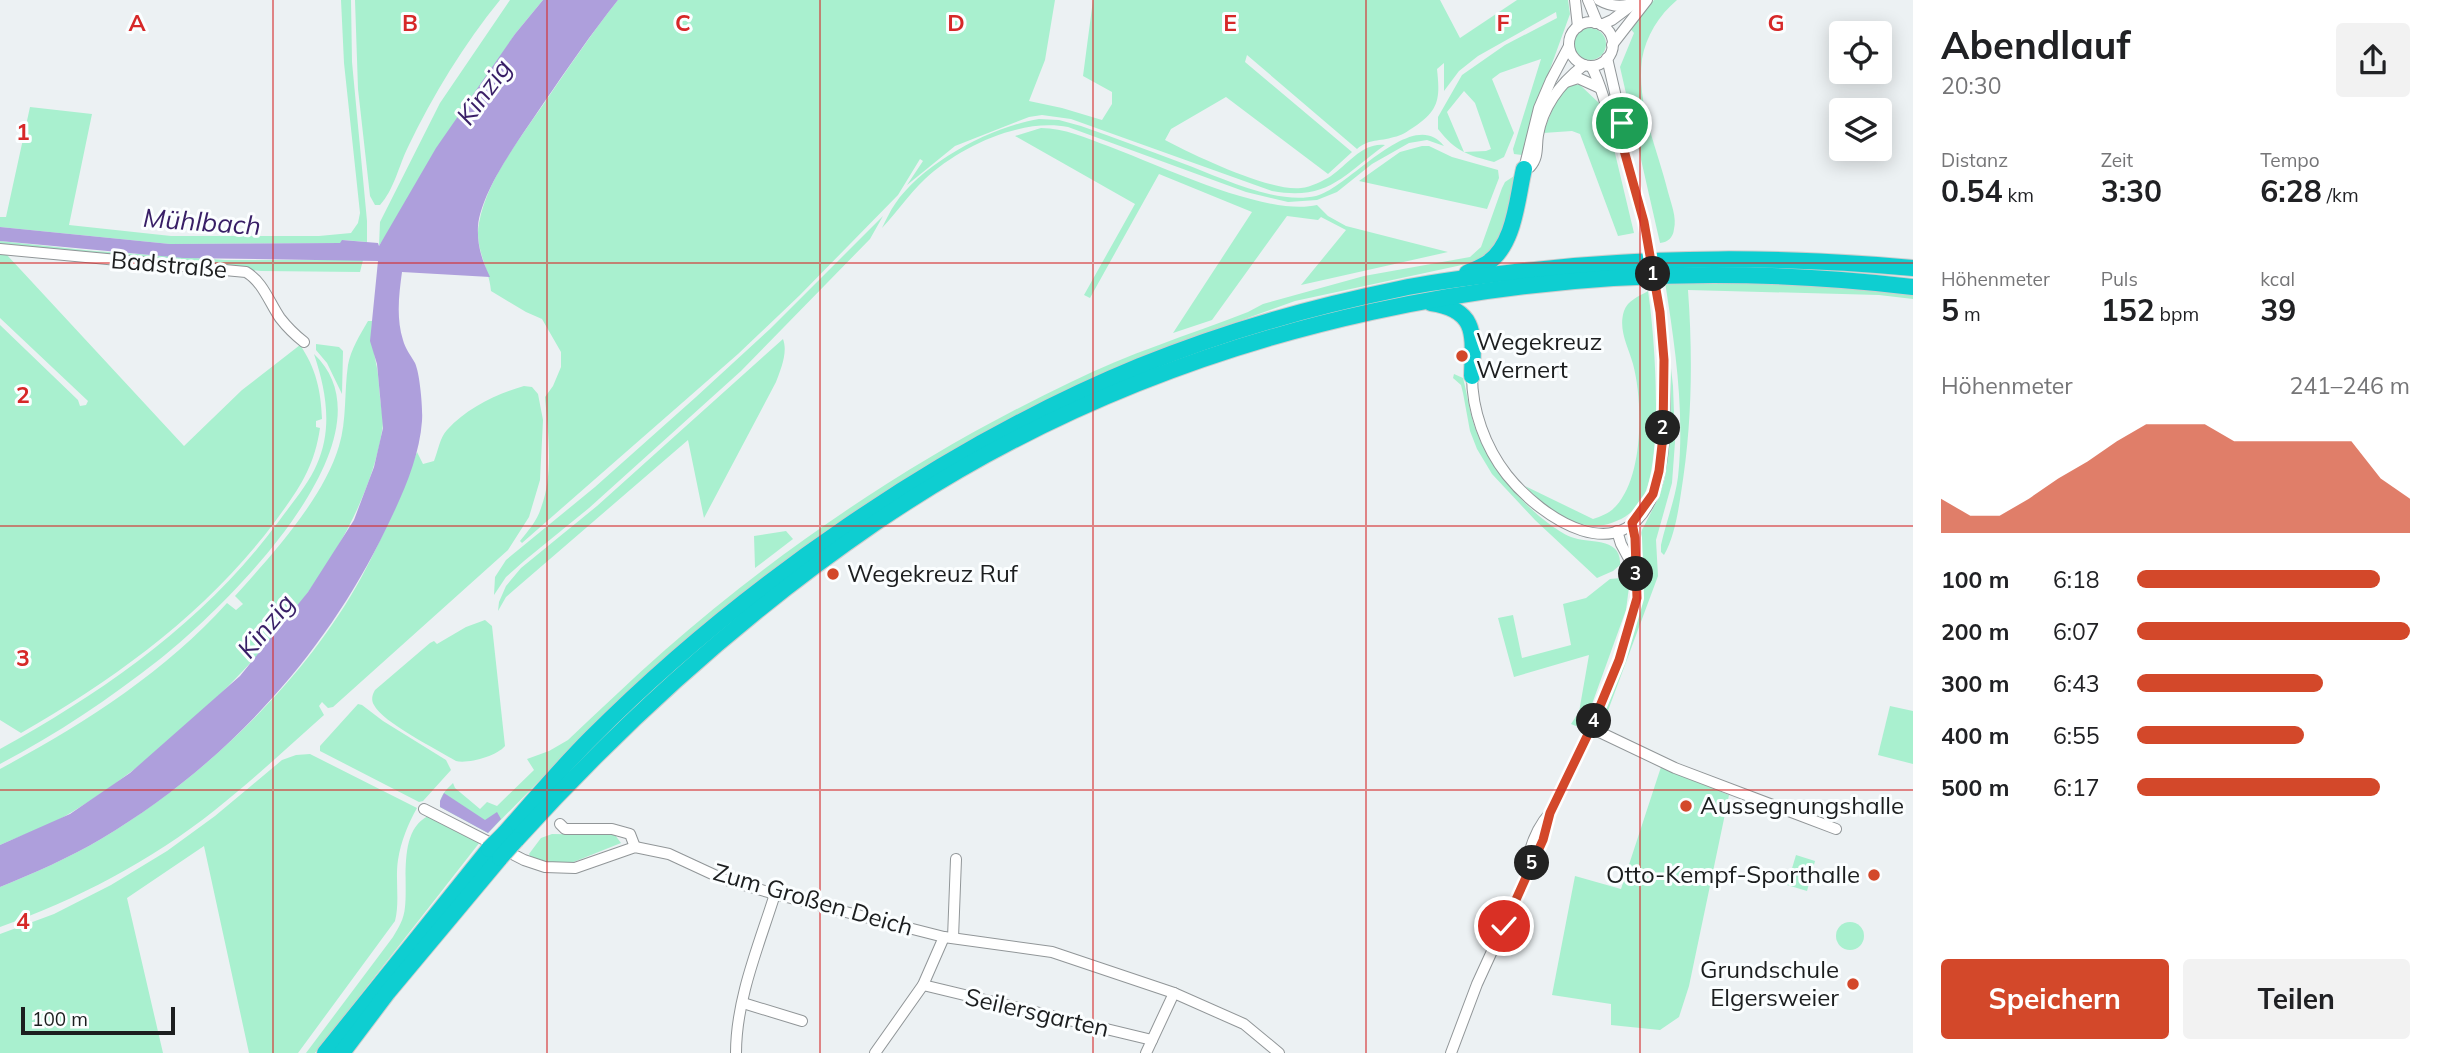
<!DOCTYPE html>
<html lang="de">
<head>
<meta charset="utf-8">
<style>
  body { margin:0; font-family:Mulish,sans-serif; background:#f2f2f2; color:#202124; height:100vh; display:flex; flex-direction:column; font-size:26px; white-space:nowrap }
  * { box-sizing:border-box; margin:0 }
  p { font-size:23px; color:#757577 }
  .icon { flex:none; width:38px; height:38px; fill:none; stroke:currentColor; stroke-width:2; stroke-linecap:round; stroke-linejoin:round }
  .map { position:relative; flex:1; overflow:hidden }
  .sheet { display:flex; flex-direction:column; background:#fff; width:525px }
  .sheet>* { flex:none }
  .controls { position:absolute; left:1829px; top:21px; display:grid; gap:14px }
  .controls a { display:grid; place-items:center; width:63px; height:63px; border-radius:7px; background:#fff; box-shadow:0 4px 18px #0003; font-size:35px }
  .scale { position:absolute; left:21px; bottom:18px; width:154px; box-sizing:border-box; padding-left:7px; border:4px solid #1c1e1f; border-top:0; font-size:19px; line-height:24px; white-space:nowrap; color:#1c1e1f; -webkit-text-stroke:5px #fbfeff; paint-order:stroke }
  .pin { position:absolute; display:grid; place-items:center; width:60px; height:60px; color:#fff; margin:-30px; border:4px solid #fff; border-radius:50%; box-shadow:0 2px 7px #0007 }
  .km { position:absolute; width:35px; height:35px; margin:-18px; border-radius:50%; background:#222; color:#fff; font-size:19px; line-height:35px; text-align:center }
  .round { display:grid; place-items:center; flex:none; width:74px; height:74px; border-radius:7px; background:#f2f2f2 }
  .head { display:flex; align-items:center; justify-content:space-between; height:119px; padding:0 28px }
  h1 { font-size:38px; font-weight:700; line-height:52px }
  .figures { display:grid; grid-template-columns:repeat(3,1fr); gap:10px; height:119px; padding:7px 28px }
  .figures div { display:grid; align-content:center }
  .figures b { font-size:30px; font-weight:700 }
  .figures small { font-size:19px; font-weight:400 }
  .figures p { font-size:19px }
  .chart { height:196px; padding:14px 28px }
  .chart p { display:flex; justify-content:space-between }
  .chart svg { width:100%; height:126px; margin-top:7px; fill:#d3482a; opacity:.7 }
  .cta { display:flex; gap:14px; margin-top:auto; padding:14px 28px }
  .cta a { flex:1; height:80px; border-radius:7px; background:#d3482a; color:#fff; font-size:28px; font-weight:700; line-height:80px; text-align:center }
  .cta a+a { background:#f2f2f2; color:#202124 }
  ul { padding:0 28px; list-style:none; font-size:23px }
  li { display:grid; grid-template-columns:112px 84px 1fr; align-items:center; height:52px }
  li i { height:18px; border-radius:9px; background:#d3482a }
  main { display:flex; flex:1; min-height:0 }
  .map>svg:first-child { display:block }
  .green { fill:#a9f0cf; fill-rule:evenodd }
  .water { fill:#ae9fdc }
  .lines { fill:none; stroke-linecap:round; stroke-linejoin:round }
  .minor-casing { stroke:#919698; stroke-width:12 }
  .highway-casing { stroke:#cdcece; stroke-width:18 }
  .minor { stroke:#fff; stroke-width:10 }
  .highway { stroke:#0eced1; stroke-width:16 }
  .minor-bridge-casing { stroke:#919698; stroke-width:12; stroke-linecap:butt }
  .highway-bridge-casing { stroke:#cdcece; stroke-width:18; stroke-linecap:butt }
  .minor-bridge { stroke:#fff; stroke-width:10 }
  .highway-bridge { stroke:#0eced1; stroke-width:16 }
  .route-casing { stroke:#fff; stroke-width:14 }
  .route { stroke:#d3482a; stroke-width:9 }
  .grid { fill:none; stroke:#d62828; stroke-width:2; stroke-opacity:0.55 }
  .poi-dot { fill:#d3482a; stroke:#fbfeff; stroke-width:2.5 }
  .labels { text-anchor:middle; stroke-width:6; stroke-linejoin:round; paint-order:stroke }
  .street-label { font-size:24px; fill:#1c1e1f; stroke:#fbfeff }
  .poi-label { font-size:24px; fill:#1c1e1f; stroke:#fbfeff; text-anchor:start }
  .water-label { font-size:26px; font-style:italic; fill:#381e66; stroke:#fbfeff }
  .grid-label { font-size:23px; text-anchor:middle; font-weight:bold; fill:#d62828; stroke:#fbfeff; stroke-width:6; stroke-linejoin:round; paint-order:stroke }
</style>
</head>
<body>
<main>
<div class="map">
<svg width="1913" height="1053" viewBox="0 0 1913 1053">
  <rect width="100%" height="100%" fill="#ecf1f3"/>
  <!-- green -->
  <g class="green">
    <polygon points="341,0 351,0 352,62 367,221 367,242 343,240 341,243 170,244 0,227 0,217 6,217 30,107 92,114 69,225 171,236 319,236 351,233 358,223 360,213 344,63"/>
    <path d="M 355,0 L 500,0 C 464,44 433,95 408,147 C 399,165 394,190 380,205 L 375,205 L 370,196 L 358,89 Z"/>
    <polygon points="510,0 543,0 515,34 379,246 380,222 440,103"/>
    <path d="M 618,0 L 1055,0 L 1045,60 L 1029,101 L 1062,108 L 1102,120 L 1112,104 L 1112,92 L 1083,76 L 1093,0 L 1440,0 L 1460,38 L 1517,0 L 1568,0 L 1570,14 L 1529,127 L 1522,155 L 1514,154 L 1513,149 L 1541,59 L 1500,73 L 1492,79 L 1514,133 L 1504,157 L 1494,162 C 1468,155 1456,152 1438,129 L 1438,117 L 1462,75 L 1505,45 L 1557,18 L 1556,12 L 1478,56 L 1459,71 L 1444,91 L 1444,63 L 1437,69 C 1440,97 1440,110 1414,127 C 1408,131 1401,136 1394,137 C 1379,142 1370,138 1357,149 L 1247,55 L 1245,62 L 1352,152 L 1328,174 L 1226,97 L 1171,129 L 1165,140 C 1193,155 1271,192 1301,188 C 1311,187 1323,181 1331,176 C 1348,164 1363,142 1385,145 C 1343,175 1329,201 1272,191 L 1071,119 L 1042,115 L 1029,117 L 955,146 L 907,185 L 923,161 L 920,159 L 898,195 L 800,295 L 738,354 L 522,543 L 520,541 C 528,531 537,521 541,508 C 554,474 548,432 545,397 L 553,386 L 561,367 L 561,352 L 542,319 L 526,312 L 491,291 C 489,267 474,248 479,223 C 487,180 518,141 543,105 C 567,70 591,34 618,0 ZM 1464,91 L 1475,103 L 1491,149 L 1486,151 L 1464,152 L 1447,112 Z"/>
    <path d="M 1654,0 L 1677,0 C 1659,15 1646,36 1642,59 C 1636,104 1658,150 1668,192 C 1671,203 1677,218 1674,229 C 1673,238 1668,242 1660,243 L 1620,67 L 1634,33 L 1629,27 Z"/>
    <circle cx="1590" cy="44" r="16"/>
    <polygon points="1572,84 1580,85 1599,103 1614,149 1634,233 1618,236 1580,134 1572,131 1543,133 1560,91"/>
    <path d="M 1039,119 L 1059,120 L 1081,126 C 1115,138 1148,150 1182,163 C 1220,177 1275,205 1316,196 C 1349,188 1413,105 1444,146 L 1427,140 L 1409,143 L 1372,164 L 1337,192 L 1317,200 L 1288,202 L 1246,192 L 1068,127 C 1020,118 959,147 925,179 C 909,194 897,212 882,228 C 886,220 890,211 895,204 C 923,163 990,127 1039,119 Z"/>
    <path d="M 1041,128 C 1064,128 1086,138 1108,146 C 1159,165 1266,217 1317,205 L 1328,216 L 1346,226 L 1448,252 L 1301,285 L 1346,230 L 1321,217 L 1318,220 L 1287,216 L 1212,320 L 1173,333 L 1252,212 L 1159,174 L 1090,298 L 1084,295 L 1135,204 L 1015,136 Z"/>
    <polygon points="1422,146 1429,146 1452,157 1498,170 1499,178 1487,209 1359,181 1400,152"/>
    <path d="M 1514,176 L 1516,177 L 1504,237 L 1485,260 L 1295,301 L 1186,340 L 1045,403 L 940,457 L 856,511 L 802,549 L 697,630 L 600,719 L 488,833 L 440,807 C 439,796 446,790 453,783 L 455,788 L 480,809 L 487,802 L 497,806 L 534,770 L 527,759 L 549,751 L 568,740 C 600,710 632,679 665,650 C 787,543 924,452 1071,382 C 1127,354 1189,335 1248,312 L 1263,304 L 1364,276 L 1470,257 L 1481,247 L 1502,188 L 1505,182 Z"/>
    <polygon points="883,216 870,239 741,371 589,508 524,561 506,577 494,595 495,577 506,560 595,487 696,397 770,329"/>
    <polygon points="0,241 94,251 225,260 363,260 360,272 261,271 0,247"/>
    <path d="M 0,254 L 7,255 L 184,446 L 242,390 L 300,345 C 316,368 321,391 322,419 L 316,421 L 316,427 L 320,428 C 314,469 298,490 274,523 C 207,612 117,678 21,733 L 0,720 L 0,325 L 78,400 L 80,406 L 86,405 L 88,401 L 0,318 Z"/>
    <path d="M 1665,282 L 1795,284 L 1913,292 L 1913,299 L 1879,295 L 1688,290 C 1693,358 1692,426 1681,493 C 1678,513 1674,538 1664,555 L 1661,552 L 1661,545 C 1666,522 1675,500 1678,477 C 1685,412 1675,346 1665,282 Z"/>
    <path d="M 1648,291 C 1655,336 1665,467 1640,503 C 1631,515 1618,522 1604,525 C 1573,530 1545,508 1525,486 L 1593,519 C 1602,516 1610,513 1616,506 C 1644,475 1643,401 1633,364 C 1628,346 1618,330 1624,311 C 1628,300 1638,297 1648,291 Z"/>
    <path d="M 368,321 L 372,321 C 371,338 373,347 376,363 C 379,376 379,391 381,405 C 382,413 384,423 382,431 C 359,575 193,739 72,812 C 50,826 24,834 0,845 L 0,769 C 82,725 164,673 227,603 L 236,610 L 243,604 L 235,596 C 271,556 324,498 339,446 C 347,420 344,392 348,365 C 351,349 360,335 368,321 Z"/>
    <polygon points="1667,333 1673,386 1675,442 1672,483 1656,540 1658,576 1603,724 1603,714 1630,643 1642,599 1645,571 1640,539 1642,530 1659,497 1665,478 1670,399"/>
    <path d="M 783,339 C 788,352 781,369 776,382 L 704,518 L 688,440 L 514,590 L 506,597 L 498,611 L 499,602 L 506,586 L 521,568 L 597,506 Z"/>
    <polygon points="316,344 339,347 343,351 342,394 327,363 316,350"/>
    <path d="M 314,354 C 402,437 222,610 160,659 C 109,699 57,734 0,764 L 0,749 C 107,690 206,620 279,521 C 292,503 308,485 317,464 C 333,428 326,390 314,354 Z"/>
    <path d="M 1454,374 L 1463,378 C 1468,397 1470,417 1478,435 C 1491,468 1520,502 1548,523 C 1555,528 1563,534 1571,537 C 1588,544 1622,536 1620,565 L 1613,571 L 1597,578 L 1535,520 L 1492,474 L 1477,449 L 1470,431 L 1463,393 L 1461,385 L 1453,378 Z"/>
    <path d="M 524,386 L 532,387 L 538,394 L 543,420 L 540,480 L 529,517 L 508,550 L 333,707 L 328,708 L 322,702 L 319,706 L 324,715 C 288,747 253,780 215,810 C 151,861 76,900 0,927 L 0,887 C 34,873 69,858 101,839 C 202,779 304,682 361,578 C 383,537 401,495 417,452 L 423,464 L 434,461 C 438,451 440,437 447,430 C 467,408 497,394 524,386 Z"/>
    <polygon points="786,531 793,539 755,568 754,536"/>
    <polygon points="1621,578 1629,587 1626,610 1583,729 1571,724 1579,712 1589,655 1514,677 1498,618 1513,615 1522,658 1571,645 1563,604 1586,598 1610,579"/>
    <path d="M 485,620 L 492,626 L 505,746 C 497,756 468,764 456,761 C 438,750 382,722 374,705 C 371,700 372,695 375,690 L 430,643 L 434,641 L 437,644 L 466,627 Z"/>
    <polygon points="358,704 362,705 383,721 446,760 451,770 423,801 419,802 320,751 320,746"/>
    <polygon points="1890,706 1913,711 1913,764 1878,755"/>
    <path d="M 310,754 L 417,808 C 408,824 401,841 398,860 C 395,880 400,901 395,921 L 298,1053 L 249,1053 L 204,846 L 127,898 L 163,1053 L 0,1053 L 0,934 L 54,914 L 111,885 L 167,851 L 215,816 L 282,760 L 296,755 Z"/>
    <polygon points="1661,767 1729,795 1689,986 1679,1017 1660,1030 1611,1025 1611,1004 1552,995 1575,876 1621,889"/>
    <path d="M 428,816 L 480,842 L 315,1053 L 306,1053 L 393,937 C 399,927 404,919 405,907 C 408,881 398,831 428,816 Z"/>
    <polygon points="552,834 615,835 621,843 571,863 545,862 530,856 529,854 541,838"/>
    <polygon points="1796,855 1815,861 1807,891 1787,885"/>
    <circle cx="1850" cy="936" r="14"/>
  </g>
  <!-- water -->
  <g class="water">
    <path d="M 543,0 L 618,0 C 591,34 567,69 543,104 C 522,136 482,188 478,226 C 477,246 482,260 490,277 L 402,272 C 399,294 396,318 403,340 C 405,348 411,356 415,363 C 420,374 423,409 422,421 C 419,463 398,504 380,541 C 318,664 219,769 101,839 C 69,858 34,873 0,887 L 0,845 L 70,814 L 130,773 L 240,676 L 308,592 L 354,520 L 374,467 L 383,428 L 377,364 L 370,341 L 378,261 L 183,258 L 0,241 L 0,227 L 170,244 L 340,243 L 342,240 L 378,243 L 379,246 L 436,148 L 515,34 Z"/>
    <polygon points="444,793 485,820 497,812 501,819 488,833 440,807 440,801"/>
  </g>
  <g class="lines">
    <!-- minor casing -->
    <g class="minor-casing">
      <g id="minor">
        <polyline points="1575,0 1578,27"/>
        <polyline points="1588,0 1597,22 1595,23"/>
        <path d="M 1599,0 C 1613,8 1626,8 1640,0"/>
        <circle cx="1591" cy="44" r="22"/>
        <polyline points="1601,25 1612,20 1632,5"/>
        <polyline points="1612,45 1647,0"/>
        <polyline points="1607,58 1622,123 1620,136"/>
        <path d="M 1591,66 C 1604,88 1605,115 1620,136 L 1644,222"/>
        <polyline points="1566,82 1578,78 1600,88"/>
        <polyline points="1524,169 1539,108 1551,80 1569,46"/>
        <path d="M 1524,169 L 1530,167 C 1539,157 1536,147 1538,135 C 1543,106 1562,82 1584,65"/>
        <path d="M 0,249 L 246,272 C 263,282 269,302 280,318 C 287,327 295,335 304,342"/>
        <path d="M 1472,376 C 1472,410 1485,447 1507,475 C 1542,519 1623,573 1654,492 C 1671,448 1664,360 1660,312"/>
        <polyline points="1617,531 1621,544 1635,570"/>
        <polyline points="1591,728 1675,768 1836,829"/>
        <polyline points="424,809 524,860 545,867 575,868 635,847 669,854 723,879 775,894 944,937 1052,952 1174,993 1244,1024 1279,1053"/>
        <polyline points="560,824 565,829 612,829 630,834 635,847"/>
        <path d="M 1526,866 C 1530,846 1536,828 1550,813"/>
        <polyline points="953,938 956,859"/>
        <polyline points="923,985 1152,1040"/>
        <polyline points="743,1003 802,1021"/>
        <path d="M 736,1053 C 736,999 759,945 775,894"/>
        <polyline points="875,1053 923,985 944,937"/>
        <polyline points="1146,1053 1174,993"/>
        <polyline points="1451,1053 1477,984 1543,840 1550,813 1591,728 1619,660 1637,598 1635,538 1632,523"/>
      </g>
    </g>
    <!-- highway casing -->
    <g class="highway-casing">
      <g id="highway">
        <path d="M 1467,273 C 1473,270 1480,268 1486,264 C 1515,246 1517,198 1524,169"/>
        <path d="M 1431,303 C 1479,310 1473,337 1472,376"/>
        <path d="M 505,833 C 533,801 561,768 591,738 C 740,588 943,447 1140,366 C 1223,332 1311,307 1399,289 C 1440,280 1482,276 1524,271 C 1658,256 1779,256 1913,268"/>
        <path d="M 516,840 C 624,721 742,614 875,523 C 1177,317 1554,244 1913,287"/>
        <polyline points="325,1053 489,849"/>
        <polyline points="342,1053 388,992 500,858"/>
      </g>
    </g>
    <!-- minor -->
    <use href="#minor" class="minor"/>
    <!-- highway -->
    <use href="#highway" class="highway"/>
    <!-- minor-bridge casing -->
    <g class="minor-bridge-casing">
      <polyline id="minor-bridge" points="1644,222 1660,312"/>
    </g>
    <!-- highway-bridge casing -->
    <g class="highway-bridge-casing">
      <g id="highway-bridge">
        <polyline points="489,849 505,833"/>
        <polyline points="500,858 516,840"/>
      </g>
    </g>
    <!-- minor-bridge -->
    <use href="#minor-bridge" class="minor-bridge"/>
    <!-- highway-bridge -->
    <use href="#highway-bridge" class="highway-bridge"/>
  </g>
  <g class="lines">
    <!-- route casing -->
    <g class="route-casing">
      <polyline id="route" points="1504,926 1543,840 1550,813 1591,728 1619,660 1637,598 1635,538 1632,523 1653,494 1659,471 1663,436 1664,360 1660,312 1644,222 1620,136 1622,123"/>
    </g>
    <!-- route -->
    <use href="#route" class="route"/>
  </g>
  <!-- grid -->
  <path class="grid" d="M 273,0 L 273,1053M 547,0 L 547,1053M 820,0 L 820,1053M 1093,0 L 1093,1053M 1366,0 L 1366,1053M 1640,0 L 1640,1053M 0,263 L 1913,263M 0,526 L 1913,526M 0,790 L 1913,790"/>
  <!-- markers -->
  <g class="poi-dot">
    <circle cx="1462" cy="356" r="7"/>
    <circle cx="833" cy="574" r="7"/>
    <circle cx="1686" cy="806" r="7"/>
    <circle cx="1874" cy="875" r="7"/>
    <circle cx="1853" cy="984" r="7"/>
  </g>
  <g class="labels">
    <!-- street labels -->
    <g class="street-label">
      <text transform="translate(169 265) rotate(5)" y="8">Badstraße</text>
      <text transform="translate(813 900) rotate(16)" y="8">Zum Großen Deich</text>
      <text transform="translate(1037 1013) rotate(13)" y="8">Seilersgarten</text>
    </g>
    <!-- poi labels -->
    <g class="poi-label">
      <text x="1476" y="350">Wegekreuz<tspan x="1476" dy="28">Wernert</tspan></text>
      <text x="847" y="582">Wegekreuz Ruf</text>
      <text x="1700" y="814">Aussegnungshalle</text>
      <text x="1860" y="883" text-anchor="end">Otto-Kempf-Sporthalle</text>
      <text x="1839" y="978" text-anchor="end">Grundschule<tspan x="1839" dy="28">Elgersweier</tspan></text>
    </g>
    <!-- water labels -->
    <g class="water-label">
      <text transform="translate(484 92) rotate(-54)" y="9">Kinzig</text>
      <text transform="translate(202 222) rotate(4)" y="9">Mühlbach</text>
      <text transform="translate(266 626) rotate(-51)" y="9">Kinzig</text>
    </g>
  </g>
  <g class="grid-label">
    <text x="137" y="31">A</text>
    <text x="410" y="31">B</text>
    <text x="683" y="31">C</text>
    <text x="956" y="31">D</text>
    <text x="1230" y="31">E</text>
    <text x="1503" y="31">F</text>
    <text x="1776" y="31">G</text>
    <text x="23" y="140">1</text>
    <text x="23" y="403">2</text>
    <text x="23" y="666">3</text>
    <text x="23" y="929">4</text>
  </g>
</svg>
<div class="controls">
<a><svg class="icon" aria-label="locate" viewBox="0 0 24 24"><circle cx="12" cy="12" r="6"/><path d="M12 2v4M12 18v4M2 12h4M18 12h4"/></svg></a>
<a><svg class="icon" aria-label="layers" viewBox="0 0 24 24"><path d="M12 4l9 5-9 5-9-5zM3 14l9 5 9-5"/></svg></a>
</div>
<div class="scale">100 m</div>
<div class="pin" style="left:1622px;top:123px;background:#1e9e55"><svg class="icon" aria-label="arrive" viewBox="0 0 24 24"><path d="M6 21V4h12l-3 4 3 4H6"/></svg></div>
<div class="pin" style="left:1504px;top:926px;background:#d93025"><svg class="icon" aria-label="check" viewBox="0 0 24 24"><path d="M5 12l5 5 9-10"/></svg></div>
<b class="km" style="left:1653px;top:274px">1</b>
<b class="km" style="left:1663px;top:428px">2</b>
<b class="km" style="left:1636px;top:574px">3</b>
<b class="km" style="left:1594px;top:721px">4</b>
<b class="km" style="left:1532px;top:863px">5</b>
</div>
<section class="sheet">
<div class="head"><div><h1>Abendlauf</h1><p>20:30</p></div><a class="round"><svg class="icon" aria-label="share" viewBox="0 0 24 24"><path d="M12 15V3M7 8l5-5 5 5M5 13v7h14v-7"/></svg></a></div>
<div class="figures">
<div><p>Distanz</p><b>0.54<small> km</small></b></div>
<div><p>Zeit</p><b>3:30</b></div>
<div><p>Tempo</p><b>6:28<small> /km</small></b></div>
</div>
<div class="figures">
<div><p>Höhenmeter</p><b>5<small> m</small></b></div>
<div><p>Puls</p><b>152<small> bpm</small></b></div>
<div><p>kcal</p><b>39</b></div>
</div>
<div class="chart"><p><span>Höhenmeter</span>241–246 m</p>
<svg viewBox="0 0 160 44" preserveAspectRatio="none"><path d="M0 44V32L10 38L20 38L30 32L40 25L50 19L60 12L70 6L80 6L90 6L100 12L110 12L120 12L130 12L140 12L150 25L160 32V44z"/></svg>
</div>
<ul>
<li><b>100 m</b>6:18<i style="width:89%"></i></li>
<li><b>200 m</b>6:07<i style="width:100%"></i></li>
<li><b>300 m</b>6:43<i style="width:68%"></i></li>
<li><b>400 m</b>6:55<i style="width:61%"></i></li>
<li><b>500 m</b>6:17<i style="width:89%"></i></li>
</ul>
<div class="cta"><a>Speichern</a><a>Teilen</a></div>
</section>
</main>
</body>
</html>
